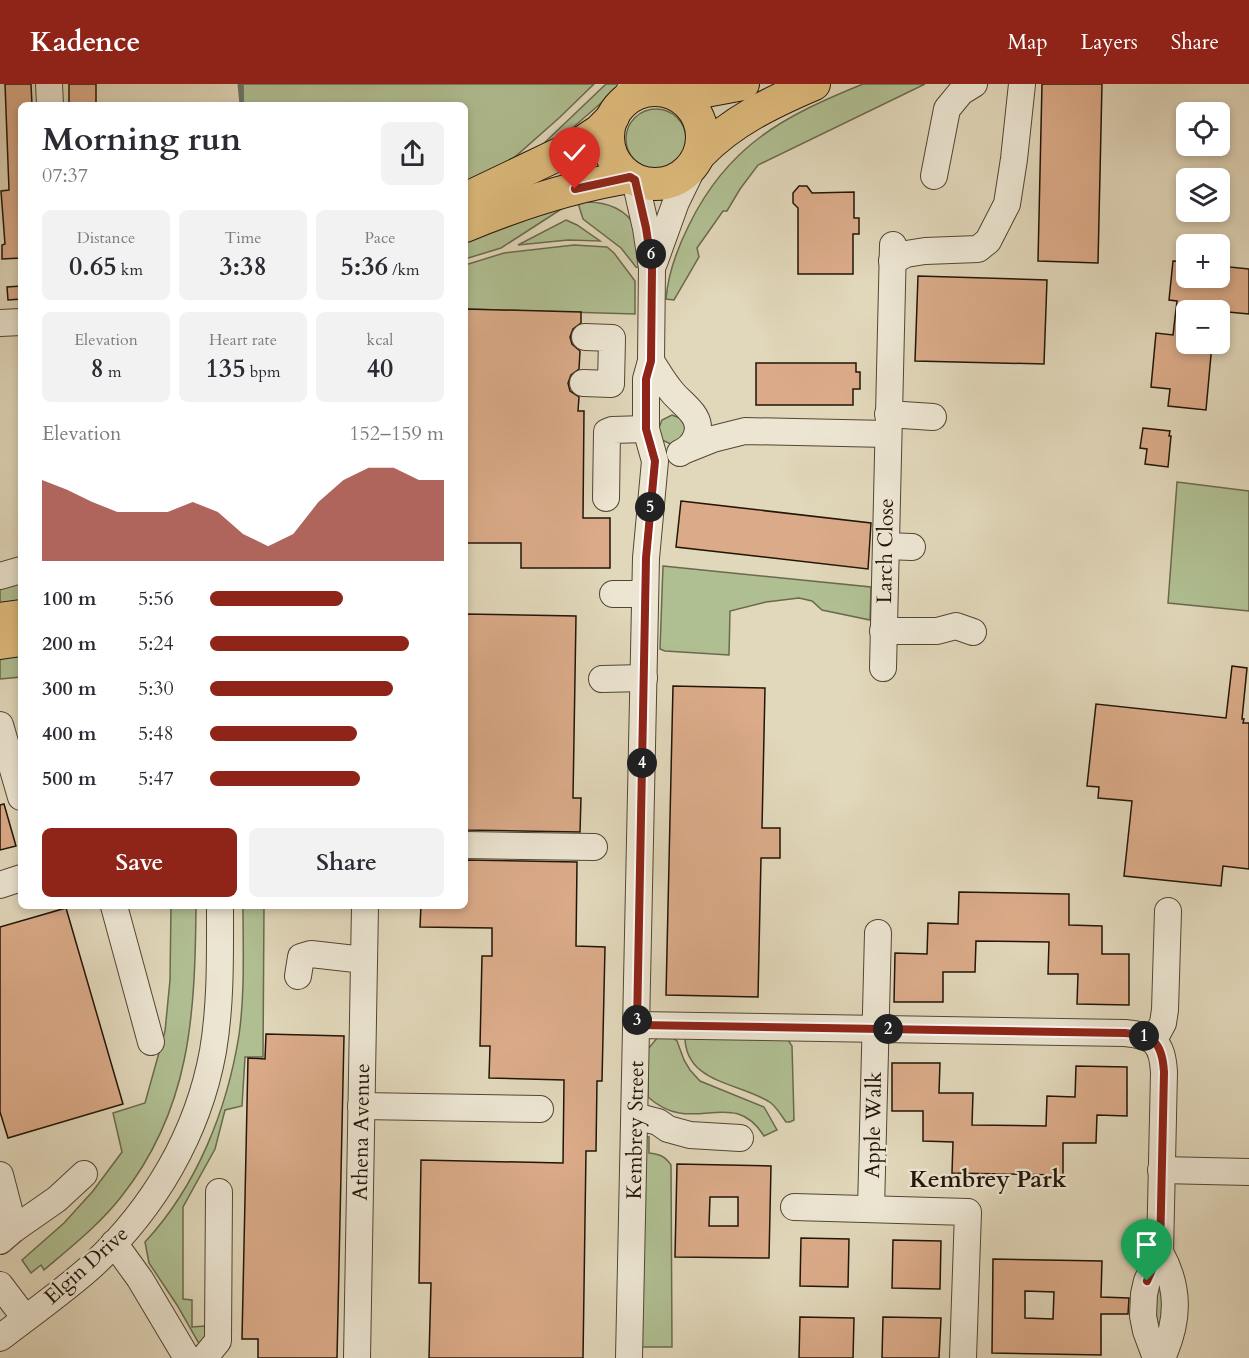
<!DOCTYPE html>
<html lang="en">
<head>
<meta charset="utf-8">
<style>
  body { margin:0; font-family:Cardo,serif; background:#f2f2f3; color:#2b2b33; height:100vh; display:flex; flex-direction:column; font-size:22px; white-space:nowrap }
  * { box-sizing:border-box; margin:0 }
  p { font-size:20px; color:#7c7c81 }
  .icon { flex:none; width:33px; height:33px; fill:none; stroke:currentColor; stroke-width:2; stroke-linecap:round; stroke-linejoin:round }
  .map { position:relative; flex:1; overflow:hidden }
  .details { position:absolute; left:18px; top:18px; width:450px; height:807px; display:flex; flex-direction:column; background:#fff; border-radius:9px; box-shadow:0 3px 9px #0003 }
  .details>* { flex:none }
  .buttons { position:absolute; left:1176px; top:18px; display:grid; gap:12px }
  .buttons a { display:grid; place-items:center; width:54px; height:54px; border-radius:9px; background:#fff; box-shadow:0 3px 9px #0003; font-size:30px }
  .pin { position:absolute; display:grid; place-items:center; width:51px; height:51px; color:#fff; margin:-62px -26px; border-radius:50% 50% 50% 0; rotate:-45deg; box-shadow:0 0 6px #0007 }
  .pin .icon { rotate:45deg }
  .km { position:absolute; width:30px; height:30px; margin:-15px; border-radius:50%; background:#222; color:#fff; font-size:16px; line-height:30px; text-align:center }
  .round { display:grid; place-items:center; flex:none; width:63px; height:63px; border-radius:9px; background:#f2f2f3 }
  .head { display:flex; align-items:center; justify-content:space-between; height:102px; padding:0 24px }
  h1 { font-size:33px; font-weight:700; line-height:45px }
  .stats { display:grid; grid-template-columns:repeat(3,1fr); gap:9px; height:102px; padding:6px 24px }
  .stats div { display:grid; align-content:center; border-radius:9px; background:#f2f2f3; text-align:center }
  .stats b { font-size:26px; font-weight:700 }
  .stats small { font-size:16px; font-weight:400 }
  .stats p { font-size:16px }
  .chart { height:168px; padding:12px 24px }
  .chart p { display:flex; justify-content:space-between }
  .chart svg { width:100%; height:108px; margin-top:6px; fill:#8f2418; opacity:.7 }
  .primary-button { display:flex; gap:12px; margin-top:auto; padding:12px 24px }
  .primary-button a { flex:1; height:69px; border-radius:9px; background:#8f2418; color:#fff; font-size:24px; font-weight:700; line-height:69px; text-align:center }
  .primary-button a+a { background:#f2f2f3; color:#2b2b33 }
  ul { padding:0 24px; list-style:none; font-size:20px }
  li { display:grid; grid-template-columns:96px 72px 1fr; align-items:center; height:45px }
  li i { height:15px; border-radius:8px; background:#8f2418 }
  header { display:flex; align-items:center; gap:36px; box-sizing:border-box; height:84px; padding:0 30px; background:#8f2418; color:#fff }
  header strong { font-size:28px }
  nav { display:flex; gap:33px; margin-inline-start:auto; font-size:21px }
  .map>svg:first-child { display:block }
  .green { fill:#b0bf92; stroke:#696a4d; stroke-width:1.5 }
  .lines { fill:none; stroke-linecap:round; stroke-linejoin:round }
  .stream { stroke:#66776e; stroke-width:5 }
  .building { fill:#dbab89; stroke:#221508; stroke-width:1.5; fill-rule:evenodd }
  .minor-casing { stroke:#524634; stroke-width:28 }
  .major-casing { stroke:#221508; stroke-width:34 }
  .minor { stroke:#ece5d2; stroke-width:26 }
  .major { stroke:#e0bc7d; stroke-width:32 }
  .route-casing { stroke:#fff; stroke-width:12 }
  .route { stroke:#8f2418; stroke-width:8 }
  .labels { text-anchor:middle; stroke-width:4.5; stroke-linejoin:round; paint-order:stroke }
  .street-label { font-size:21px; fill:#221508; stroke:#ece5d2 }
  .quarter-label { font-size:24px; font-weight:bold; fill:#221508; stroke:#ece5d2 }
</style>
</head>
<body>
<header>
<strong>Kadence</strong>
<nav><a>Map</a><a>Layers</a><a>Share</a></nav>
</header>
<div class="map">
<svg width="1249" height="1274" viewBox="0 0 1249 1274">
  <rect width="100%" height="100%" fill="#e1d7ba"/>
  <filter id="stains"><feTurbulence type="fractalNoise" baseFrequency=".00333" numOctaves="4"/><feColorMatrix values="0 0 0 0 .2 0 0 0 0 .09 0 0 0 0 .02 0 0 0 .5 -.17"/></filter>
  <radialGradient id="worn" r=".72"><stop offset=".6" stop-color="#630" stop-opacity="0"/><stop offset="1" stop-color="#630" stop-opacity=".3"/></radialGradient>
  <!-- green -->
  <g class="green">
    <polygon points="243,0 594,0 559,34 508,79 465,99 465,21 243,21"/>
    <polygon points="606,0 623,0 577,40 544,66 541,62"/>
    <path d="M 863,0 L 925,0 L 758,81 L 740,105 L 727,127 L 723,127 L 697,164 L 699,173 L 674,216 L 666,215 C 668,189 677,165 689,141 C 728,61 784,32 863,0 Z"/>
    <circle cx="656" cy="55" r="30"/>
    <path d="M 587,118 C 606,118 628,125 636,145 C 640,156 640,172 641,184 L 636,183 L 621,164 L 583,135 L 578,119 Z"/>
    <polygon points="563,124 501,164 465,175 465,153"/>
    <polygon points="566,136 577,141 600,157 568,156 518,161"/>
    <polygon points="574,161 607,163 614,169 635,197 635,230 465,225 465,181 504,169"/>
    <polygon points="672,331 682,335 687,348 673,361 662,356 658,346 662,336"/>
    <polygon points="1177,398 1249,407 1249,527 1168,519"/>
    <polygon points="663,482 871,503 870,536 822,526 812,517 799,514 766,518 730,527 729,571 665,567 660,565"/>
    <polygon points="21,492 21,520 0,523 0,500"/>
    <polygon points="21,566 21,593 0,595 0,569"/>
    <path d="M 171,822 L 196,822 C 195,930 191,1025 121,1113 C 99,1141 71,1163 44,1186 L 41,1181 L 31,1189 L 22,1176 L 64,1139 L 93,1107 L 122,1068 L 113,1029 L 145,1019 L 165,947 L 170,896 Z"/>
    <path d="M 243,822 L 264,822 L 263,973 L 245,973 L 242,1022 L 225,1026 L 215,1065 L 183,1123 L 183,1215 L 192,1216 L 192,1243 L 205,1242 L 206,1256 L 201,1263 L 177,1221 L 149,1179 L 145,1158 C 197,1102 227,1026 239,951 C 245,909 243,865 243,822 Z"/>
    <path d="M 685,950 L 786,953 L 792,962 L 794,1036 L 790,1038 L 786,1038 C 781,1031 777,1024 771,1019 C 740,998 683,1000 685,950 Z"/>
    <path d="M 658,953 L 673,954 L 677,957 L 684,976 L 690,986 L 700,997 L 764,1023 L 777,1046 L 764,1052 C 732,1001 693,1054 648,1013 L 648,965 Z"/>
    <path d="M 643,1052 L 649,1053 L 649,1069 C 659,1070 665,1072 671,1081 L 672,1263 L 640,1263 Z"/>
    <path d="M 1150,1152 L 1149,1166 L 1138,1190 C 1136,1175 1139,1162 1150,1152 Z"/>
    <polygon points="1158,1189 1162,1189 1163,1248 1154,1243"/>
  </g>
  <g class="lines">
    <!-- stream -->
    <polyline class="stream" points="240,0 242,21"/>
  </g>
  <!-- building -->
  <g class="building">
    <polygon points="5,0 31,0 32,21 21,21 21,174 2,175 2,161 5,160 1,107 9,106"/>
    <rect x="69" y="0" width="27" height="21"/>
    <polygon points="1042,0 1102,0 1098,179 1038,177"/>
    <polygon points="799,102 807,102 812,109 854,108 854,134 859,134 859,150 853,150 853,190 798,190 798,124 793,119 793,109"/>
    <polygon points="1173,177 1186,178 1186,194 1220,194 1220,182 1249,185 1249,230 1186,224 1186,260 1212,260 1206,326 1168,322 1170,305 1151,303 1156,249 1173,251 1177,217 1169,216"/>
    <polygon points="918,192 1047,196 1044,280 915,277"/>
    <polygon points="21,202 21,215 8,216 7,203"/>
    <polygon points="465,225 581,228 581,239 573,245 570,253 572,260 580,267 579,285 571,291 568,299 570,307 579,313 578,327 584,327 583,434 610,434 610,484 521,484 521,459 465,459"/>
    <polygon points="756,279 856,279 856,288 860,288 860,305 853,305 853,321 756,321"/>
    <polygon points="1143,344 1170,347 1169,352 1171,352 1168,383 1145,380 1147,365 1140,364"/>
    <polygon points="681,417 871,439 868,485 676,463"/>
    <polygon points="465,530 576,532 573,714 581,714 580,748 465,746"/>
    <polygon points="1232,582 1247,584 1242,635 1244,635 1243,639 1249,639 1249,785 1223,782 1221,802 1124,792 1132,717 1098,714 1099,703 1087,702 1096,620 1226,634"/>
    <polygon points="673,602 765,604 762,744 780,744 780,774 761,774 758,913 666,911"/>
    <polygon points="4,720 16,762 0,766 0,721"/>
    <polygon points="465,776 577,778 576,862 605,863 602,997 597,997 596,1067 586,1067 583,1274 429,1274 431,1199 419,1199 421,1076 563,1079 564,996 489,994 490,962 480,962 482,872 492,872 492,844 420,843 421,822 465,822"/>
    <polygon points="959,808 1069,810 1069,841 1102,842 1102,870 1129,870 1129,921 1077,920 1078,890 1048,890 1049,858 976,857 975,888 943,888 943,918 894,918 895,869 927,870 928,839 958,840"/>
    <polygon points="66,824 123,1020 8,1054 0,1028 0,843"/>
    <polygon points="266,950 344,952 337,1274 258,1274 258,1255 242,1255 248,974 265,975"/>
    <polygon points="892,979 940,979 939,1009 973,1009 972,1041 1046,1042 1047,1012 1075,1013 1076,982 1127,983 1127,1032 1097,1031 1096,1059 1063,1059 1063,1091 952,1089 953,1058 923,1057 923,1027 892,1027"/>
    <path d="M 677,1080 L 771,1082 L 769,1174 L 675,1173 ZM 710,1113 L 738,1113 L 738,1142 L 709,1142 Z"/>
    <polygon points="801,1154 849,1155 848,1203 800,1202"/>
    <polygon points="893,1156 941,1157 940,1205 892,1204"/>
    <path d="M 993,1175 L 1102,1177 L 1101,1213 L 1129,1214 L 1128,1230 L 1101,1230 L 1101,1271 L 992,1269 ZM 1025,1207 L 1054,1208 L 1053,1235 L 1025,1234 Z"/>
    <polygon points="800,1233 854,1234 853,1274 799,1274"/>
    <polygon points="883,1233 941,1234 939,1274 882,1274"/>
  </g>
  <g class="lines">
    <!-- minor casing -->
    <g class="minor-casing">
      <g id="minor">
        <polyline points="49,0 50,21"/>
        <polyline points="618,25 634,0"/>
        <polyline points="934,92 947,25 961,8 974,0"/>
        <polyline points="892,177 906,170 925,167 978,165 988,157 1007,120 1014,75 1022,0"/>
        <polyline points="654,179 676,118 695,79"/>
        <polyline points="0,239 21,238"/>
        <path d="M 651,277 C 658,288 664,299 673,309 C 679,316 687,322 693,330 C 704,345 695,362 680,369"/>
        <polyline points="583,299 611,300 612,254 585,253"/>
        <polyline points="888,330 933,333"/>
        <polyline points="688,365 713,355 745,347 888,350"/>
        <polyline points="606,414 607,348 612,346 646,345"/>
        <polyline points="886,462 912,463"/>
        <polyline points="0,492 21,486"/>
        <polyline points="613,510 645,510"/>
        <polyline points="883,547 937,547 956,542 973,548"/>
        <polyline points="883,584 893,161"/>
        <polyline points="602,595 644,594"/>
        <polyline points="0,641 21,713"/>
        <polyline points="465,761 594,763"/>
        <polyline points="0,801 21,794"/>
        <polyline points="114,822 151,958"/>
        <polyline points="298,892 301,873 311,870 364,876"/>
        <path d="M 637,941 L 1125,949 C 1154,952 1162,958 1164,988 L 1160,1168 L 1147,1197 L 1144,1210 L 1143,1232 L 1146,1247 L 1156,1274"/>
        <polyline points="1154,956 1163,939 1165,926 1168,827"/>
        <polyline points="361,1022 540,1025"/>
        <polyline points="635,1032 658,1038 668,1045 690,1051 740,1054"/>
        <polyline points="1161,1086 1249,1088"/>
        <polyline points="0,1091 14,1145"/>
        <polyline points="794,1123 968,1128 963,1274"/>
        <polyline points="871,1125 878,849"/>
        <polyline points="0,1157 14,1145 57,1115 84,1090"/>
        <polyline points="114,1159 140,1195 187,1274"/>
        <path d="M 1160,1168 C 1180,1204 1179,1237 1162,1274"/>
        <polyline points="0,1201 25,1234"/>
        <path d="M 0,1254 C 31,1230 64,1207 93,1181 C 154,1124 198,1050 213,967 C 221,920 220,870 220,822"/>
        <polyline points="204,1274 218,1257 219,1108"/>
        <polyline points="357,1274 365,822"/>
        <polyline points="629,1274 646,474 655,377 646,345 646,295 651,277 652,184 646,144 635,96"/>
      </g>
    </g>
    <!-- major casing -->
    <g class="major-casing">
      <g id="major">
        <circle cx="655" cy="53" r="47"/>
        <polyline points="679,12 743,0"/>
        <path d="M 700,70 C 732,37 772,18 814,0"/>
        <polyline points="465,115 578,61 599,47 613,33"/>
        <path d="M 465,142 C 518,120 573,102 630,93"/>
        <polyline points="0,535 21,532"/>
        <polyline points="0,559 21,556"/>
      </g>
    </g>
    <!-- minor -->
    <use href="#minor" class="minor"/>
    <!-- major -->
    <use href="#major" class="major"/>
  </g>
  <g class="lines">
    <!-- route casing -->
    <g class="route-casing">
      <path id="route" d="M 575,105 L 630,93 L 635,96 L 646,144 L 652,184 L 651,277 L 646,295 L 646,345 L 655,377 L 646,474 L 637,941 L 1125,949 C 1154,952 1162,958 1164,988 L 1160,1168 L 1147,1197"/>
    </g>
    <!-- route -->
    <use href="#route" class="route"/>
  </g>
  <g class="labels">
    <!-- street labels -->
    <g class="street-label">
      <text transform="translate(885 467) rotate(-89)" y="7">Larch Close</text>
      <text transform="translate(873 1041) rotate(-89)" y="7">Apple Walk</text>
      <text transform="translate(635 1046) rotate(-89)" y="7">Kembrey Street</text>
      <text transform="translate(361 1048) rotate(-89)" y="7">Athena Avenue</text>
      <text transform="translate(86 1181) rotate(-42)" y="7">Elgin Drive</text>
    </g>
    <!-- quarter labels -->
    <g class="quarter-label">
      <text x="988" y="1103">Kembrey Park</text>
    </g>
  </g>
  <rect width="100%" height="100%" filter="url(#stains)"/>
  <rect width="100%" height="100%" fill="url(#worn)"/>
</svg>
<div class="buttons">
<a><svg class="icon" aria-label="locate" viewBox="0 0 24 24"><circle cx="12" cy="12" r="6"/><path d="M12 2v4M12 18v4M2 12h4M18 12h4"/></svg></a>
<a><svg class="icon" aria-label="layers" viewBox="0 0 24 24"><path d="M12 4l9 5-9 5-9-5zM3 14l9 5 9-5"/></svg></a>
<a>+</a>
<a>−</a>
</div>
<div class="pin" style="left:1147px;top:1197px;background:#1e9e55"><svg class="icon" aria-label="arrive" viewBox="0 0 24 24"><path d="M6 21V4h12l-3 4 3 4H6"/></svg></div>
<div class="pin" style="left:575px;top:105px;background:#d93025"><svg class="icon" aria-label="check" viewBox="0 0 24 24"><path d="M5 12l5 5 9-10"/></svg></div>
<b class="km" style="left:1144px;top:952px">1</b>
<b class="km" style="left:888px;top:945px">2</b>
<b class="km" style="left:637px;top:936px">3</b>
<b class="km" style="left:642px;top:679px">4</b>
<b class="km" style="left:650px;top:423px">5</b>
<b class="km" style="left:651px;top:170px">6</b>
<section class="details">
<div class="head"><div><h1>Morning run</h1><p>07:37</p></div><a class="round"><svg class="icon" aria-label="share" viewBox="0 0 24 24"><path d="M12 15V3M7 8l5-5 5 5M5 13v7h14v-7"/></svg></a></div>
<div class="stats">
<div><p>Distance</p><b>0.65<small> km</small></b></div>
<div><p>Time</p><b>3:38</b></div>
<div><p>Pace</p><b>5:36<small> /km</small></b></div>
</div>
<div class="stats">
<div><p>Elevation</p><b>8<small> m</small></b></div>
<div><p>Heart rate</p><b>135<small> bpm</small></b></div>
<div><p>kcal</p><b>40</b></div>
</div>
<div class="chart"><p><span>Elevation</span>152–159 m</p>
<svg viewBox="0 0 160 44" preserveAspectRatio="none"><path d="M0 44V11L10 15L20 20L30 24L40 24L50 24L60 20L70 24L80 33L90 38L100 33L110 20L120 11L130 6L140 6L150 11L160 11V44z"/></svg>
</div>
<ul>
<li><b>100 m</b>5:56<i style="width:57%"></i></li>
<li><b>200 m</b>5:24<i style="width:85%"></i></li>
<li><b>300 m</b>5:30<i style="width:78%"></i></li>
<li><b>400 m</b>5:48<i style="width:63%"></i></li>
<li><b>500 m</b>5:47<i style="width:64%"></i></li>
</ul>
<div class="primary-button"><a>Save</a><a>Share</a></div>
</section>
</div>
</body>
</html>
